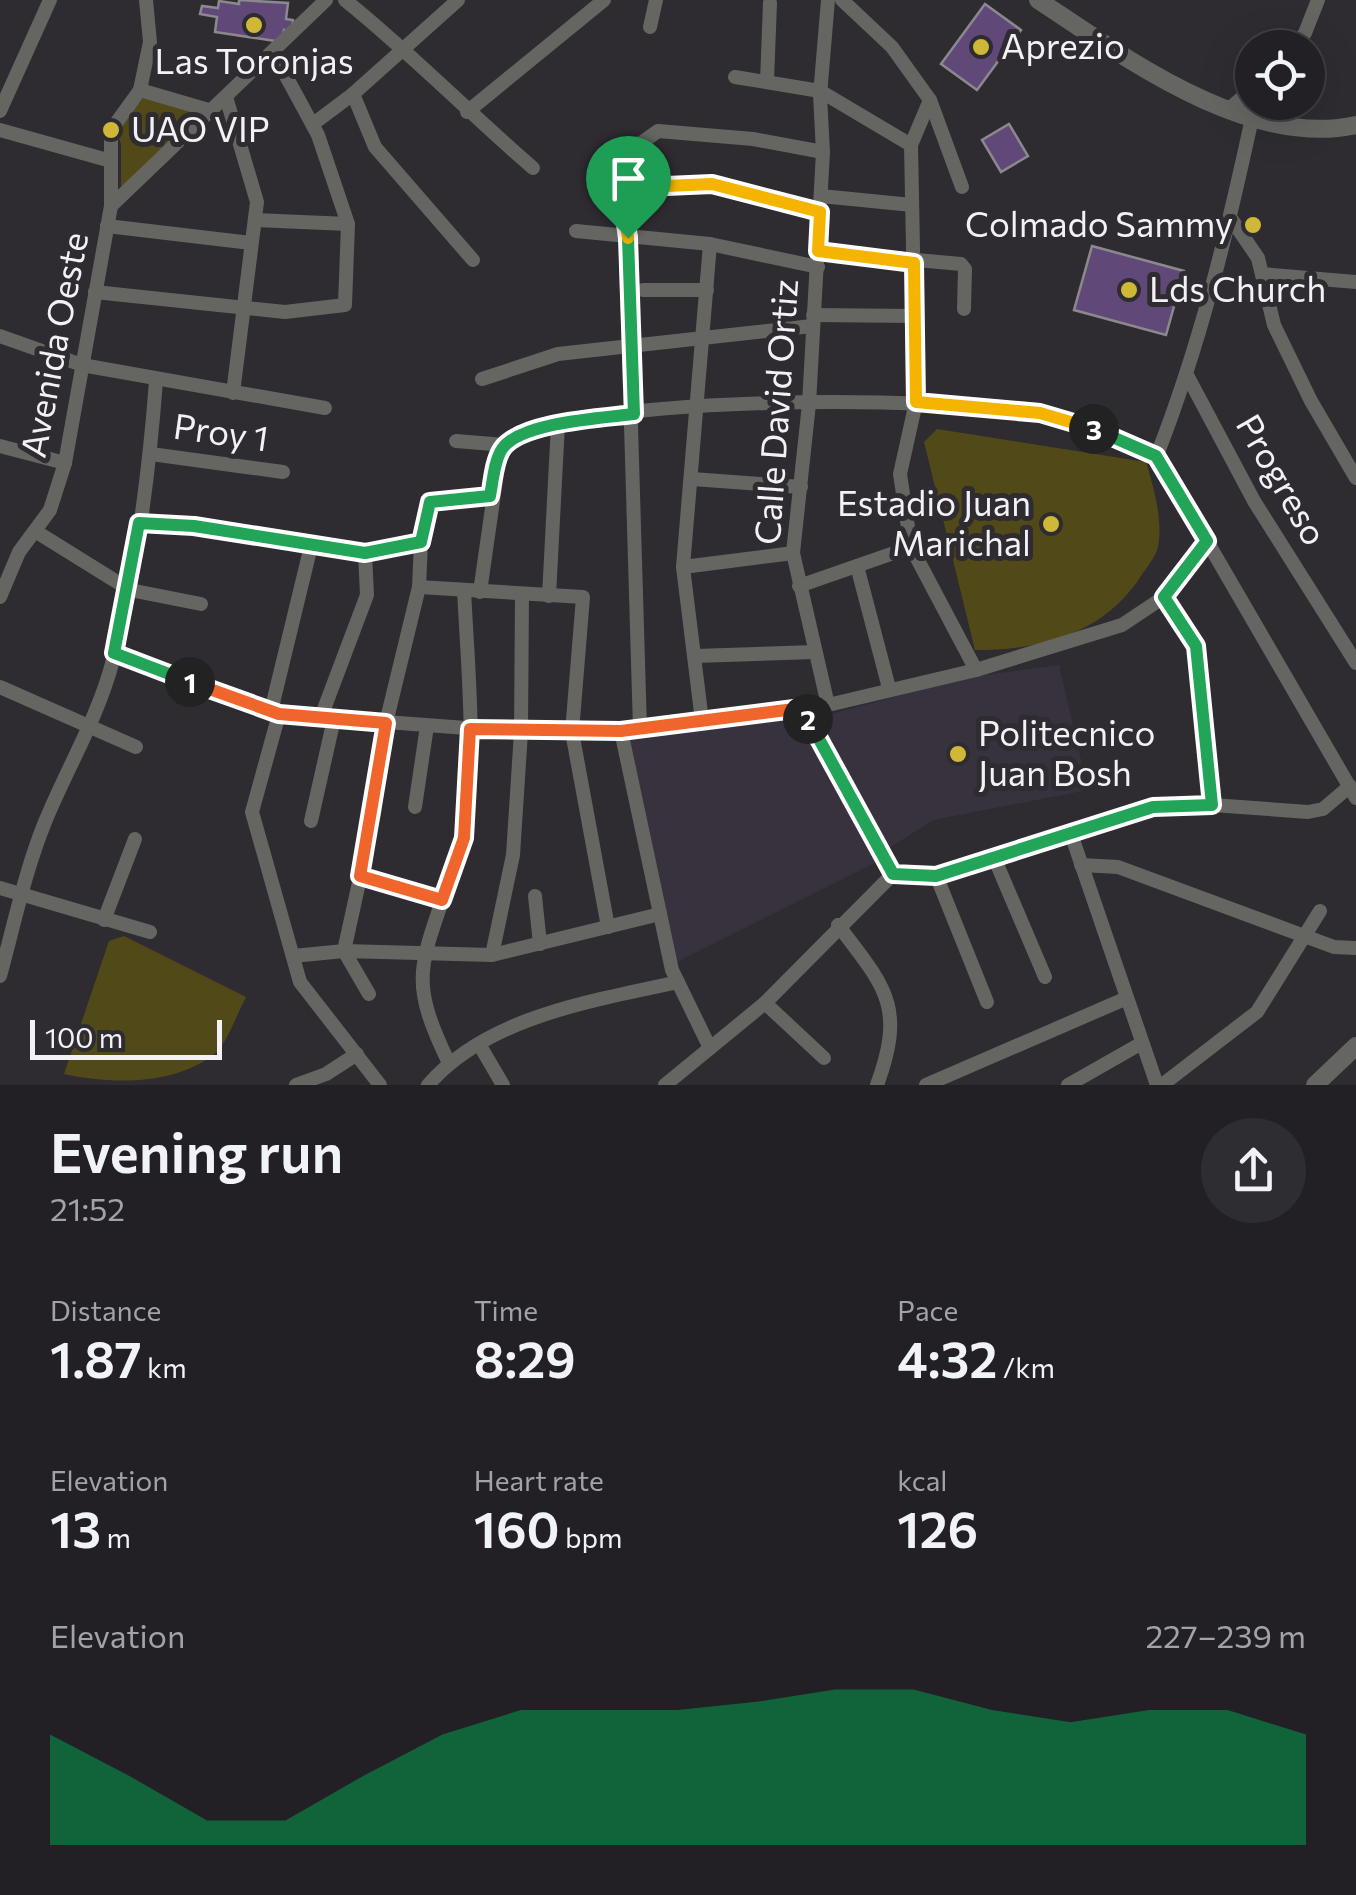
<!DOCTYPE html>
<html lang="en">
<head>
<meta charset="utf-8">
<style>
  body { margin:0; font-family:Commissioner,sans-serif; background:#2e2d32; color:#f1f3f6; height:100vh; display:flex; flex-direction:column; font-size:38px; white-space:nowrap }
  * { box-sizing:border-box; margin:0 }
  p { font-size:32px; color:#a2a3a7 }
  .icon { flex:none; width:55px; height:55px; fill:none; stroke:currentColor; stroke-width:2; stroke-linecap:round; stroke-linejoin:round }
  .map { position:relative; height:1085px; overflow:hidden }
  .sheet { display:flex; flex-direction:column; background:#222025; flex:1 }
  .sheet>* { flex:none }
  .buttons { position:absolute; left:1235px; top:30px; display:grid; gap:20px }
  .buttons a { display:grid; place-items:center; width:90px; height:90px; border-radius:50%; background:#222025; box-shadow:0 10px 40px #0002,0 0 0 2px #3f3e42; font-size:50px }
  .scale { position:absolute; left:30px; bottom:25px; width:192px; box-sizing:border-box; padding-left:10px; border:5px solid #f3f1f5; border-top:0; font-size:28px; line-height:35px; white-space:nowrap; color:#f3f1f5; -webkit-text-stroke:8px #2e2b31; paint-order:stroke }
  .pin { position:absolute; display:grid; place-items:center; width:85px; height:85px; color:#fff; margin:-102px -42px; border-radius:50% 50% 50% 0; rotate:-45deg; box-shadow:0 0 10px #0007 }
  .pin .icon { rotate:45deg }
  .km { position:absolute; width:50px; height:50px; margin:-25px; border-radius:50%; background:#222; color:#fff; font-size:28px; line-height:50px; text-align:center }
  .round { display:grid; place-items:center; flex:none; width:105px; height:105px; border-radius:52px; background:#2e2d32 }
  .headline { display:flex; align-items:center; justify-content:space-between; height:170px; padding:0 50px }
  h1 { font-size:55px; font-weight:600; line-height:75px }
  .stats { display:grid; grid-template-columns:repeat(3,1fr); gap:15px; height:170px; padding:10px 50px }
  .stats div { display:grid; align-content:center }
  .stats b { font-size:50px; font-weight:600 }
  .stats small { font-size:28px; font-weight:400 }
  .stats p { font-size:28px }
  .chart { height:280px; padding:20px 50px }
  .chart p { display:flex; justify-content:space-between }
  .chart svg { width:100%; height:180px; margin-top:10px; fill:#0b8043; opacity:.7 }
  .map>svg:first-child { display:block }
  .built { fill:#38323e }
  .green { fill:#524919 }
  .building { fill:#604978; stroke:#8b888e; stroke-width:2.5 }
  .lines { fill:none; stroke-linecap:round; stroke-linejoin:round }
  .minor { stroke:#656562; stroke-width:14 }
  .tertiary { stroke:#656562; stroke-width:18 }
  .split-1-casing { stroke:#fff; stroke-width:20 }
  .split-2-casing { stroke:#fff; stroke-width:20 }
  .split-3-casing { stroke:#fff; stroke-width:20 }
  .split-4-casing { stroke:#fff; stroke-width:20 }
  .split-1 { stroke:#22a559; stroke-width:12 }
  .split-2 { stroke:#f0652b; stroke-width:12 }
  .split-3 { stroke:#22a559; stroke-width:12 }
  .split-4 { stroke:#f5b400; stroke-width:12 }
  .poi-dot { fill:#cfb837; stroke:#2e2b31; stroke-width:4 }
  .labels { text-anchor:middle; stroke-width:10; stroke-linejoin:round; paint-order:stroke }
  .poi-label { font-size:35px; fill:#f3f1f5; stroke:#2e2b31; text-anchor:start }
  .street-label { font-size:35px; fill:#f3f1f5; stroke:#2e2b31 }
</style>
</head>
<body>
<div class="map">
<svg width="1356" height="1085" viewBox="0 0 1356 1085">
  <rect width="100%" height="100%" fill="#2e2b31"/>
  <!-- built -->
  <g class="built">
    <polygon points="1059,665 1088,790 933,820 888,849 817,718 963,678"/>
    <polygon points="799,715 879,861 677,962 623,741"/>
  </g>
  <!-- green -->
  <g class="green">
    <polygon points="145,96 202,114 121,191 121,144 116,131"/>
    <path d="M 937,429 L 1146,462 C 1154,489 1163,519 1158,547 C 1156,556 1148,566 1143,573 C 1105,634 1042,650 975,650 L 924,442 Z"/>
    <path d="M 124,936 L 246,997 C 237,1014 229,1038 217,1052 C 177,1085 115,1085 64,1074 L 109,941 Z"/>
  </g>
  <!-- building -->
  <g class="building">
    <polygon points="239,0 288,3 286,19 293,20 292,31 284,30 282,42 215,32 217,17 200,14 202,6 218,8 219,1 239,4"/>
    <polygon points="985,4 1021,30 977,90 941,64"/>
    <polygon points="1009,124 1028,156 1001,172 982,140"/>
    <polygon points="1247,217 1262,221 1259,232 1244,228"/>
    <polygon points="1092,246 1184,271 1166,335 1074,310"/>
  </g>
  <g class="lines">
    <!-- minor -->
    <g class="minor">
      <path d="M 345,0 C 411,53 469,113 533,168"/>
      <polyline points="842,0 892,47 930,100 962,187"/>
      <polyline points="650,27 656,0"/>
      <polyline points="1293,48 1305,33 1318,0"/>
      <polyline points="735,77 820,91 911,145"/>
      <polyline points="767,81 770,3"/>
      <polyline points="140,90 212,111"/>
      <polyline points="353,94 375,147 473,260"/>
      <polyline points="226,97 257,202 233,393"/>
      <polyline points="930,100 911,145 916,402 900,474 911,547 976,670"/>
      <polyline points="1229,109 1252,89"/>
      <polyline points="0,111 50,0"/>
      <polyline points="467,112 604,0"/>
      <polyline points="313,124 353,94 458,0"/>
      <polyline points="0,130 111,161"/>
      <polyline points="621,188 711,184 820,212"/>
      <polyline points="821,196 912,205"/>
      <polyline points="111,206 326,0"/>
      <polyline points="255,220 348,224"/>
      <polyline points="1232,220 1258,258 1274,325 1311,401 1356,478"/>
      <polyline points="107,226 251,243"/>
      <polyline points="576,231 710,244 818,267"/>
      <polyline points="818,251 961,264 965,269 964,309"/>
      <polyline points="1262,274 1356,282"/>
      <polyline points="643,290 707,290"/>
      <polyline points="95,292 285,312 345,305 348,224 318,135 274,54"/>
      <polyline points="813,315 914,316"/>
      <polyline points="0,336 82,365 325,408"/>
      <polyline points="1188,377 1254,501 1356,663"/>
      <polyline points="482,379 558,354 812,326"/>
      <polyline points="456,441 505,445"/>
      <polyline points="0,446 65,463"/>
      <polyline points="151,454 283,472"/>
      <polyline points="1157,455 1356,798"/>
      <path d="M 1157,455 C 1200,345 1227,234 1252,118"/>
      <polyline points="692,479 801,487"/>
      <polyline points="139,523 194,527 365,553 421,543 430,503 490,495"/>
      <polyline points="35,531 130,590 201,604"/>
      <polyline points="857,566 889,688"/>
      <polyline points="683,567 793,553"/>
      <polyline points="799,586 911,547"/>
      <polyline points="419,587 583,597 572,732 608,927"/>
      <path d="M 480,592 L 500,452 C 543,390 962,397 1042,414 C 1082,422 1119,440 1157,455"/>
      <polyline points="549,596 558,424"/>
      <polyline points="0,597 19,552 50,510 65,463 111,206 111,130 140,90 150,42 146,0"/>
      <polyline points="1164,597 1196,646 1213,805"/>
      <polyline points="115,653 279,714 521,732 621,731 828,705 976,670 1122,625 1164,597 1207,541"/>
      <polyline points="695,656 815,652"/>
      <polyline points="0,687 136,747"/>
      <polyline points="828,705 793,553 809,404 823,152 820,95 828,0"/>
      <polyline points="802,708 893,874"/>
      <polyline points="271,711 311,546"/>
      <polyline points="279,714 252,812 300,982 380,1085"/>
      <polyline points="321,717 367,595 365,553"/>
      <polyline points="702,721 683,567 710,244"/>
      <polyline points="640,729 623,156 658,131 753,139 823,152"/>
      <polyline points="621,731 672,970 710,1048"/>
      <polyline points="415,807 427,726"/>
      <polyline points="311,821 334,719"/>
      <polyline points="1071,834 1157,1085"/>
      <polyline points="993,855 1045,977"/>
      <polyline points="1081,865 1118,867 1334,947 1356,948"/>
      <polyline points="360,875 443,900"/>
      <polyline points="936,875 987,1002"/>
      <polyline points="0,888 150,932"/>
      <polyline points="535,896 540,944"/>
      <polyline points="104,920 135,839"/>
      <path d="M 838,925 C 885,987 906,1006 877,1085"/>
      <polyline points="492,955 513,855 521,732 522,595"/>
      <polyline points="293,956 344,951 492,955 660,914"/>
      <path d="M 0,976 C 14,925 25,871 45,822 C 67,768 98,718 113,660 C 137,570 149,474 156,381"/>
      <polyline points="369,994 344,951 374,814 386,723 419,587 421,543"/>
      <polyline points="765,1003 824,1058"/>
      <polyline points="479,1044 503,1085"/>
      <path d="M 448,1061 C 410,982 419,968 447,887 C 453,871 462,853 464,836 C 477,756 468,671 464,590"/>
      <polyline points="296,1085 326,1074 357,1054"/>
      <path d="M 428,1085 C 488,1016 593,1001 678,982"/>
      <polyline points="665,1085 765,1003 893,874 936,875 1153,807 1213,805 1308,812 1323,809 1350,786"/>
      <polyline points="926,1085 1127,998"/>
      <polyline points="1068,1085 1142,1043"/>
      <polyline points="1162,1085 1257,1012 1320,911"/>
    </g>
    <!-- tertiary -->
    <g class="tertiary">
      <path d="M 1038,0 C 1123,56 1248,149 1356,125"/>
      <polyline points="1315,1085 1356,1046"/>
    </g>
  </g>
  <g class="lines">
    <!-- split-1 casing -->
    <g class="split-1-casing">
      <path id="split-1" d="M 190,682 L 114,653 L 139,523 L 194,526 L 365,553 L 421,542 L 430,502 L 490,496 C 493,481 494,461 502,449 C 520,422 603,418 634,414 L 628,238"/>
    </g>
    <!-- split-2 casing -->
    <g class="split-2-casing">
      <polyline id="split-2" points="190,682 279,714 386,723 360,876 442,900 464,838 470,729 621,731 802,708 808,719"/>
    </g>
    <!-- split-3 casing -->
    <g class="split-3-casing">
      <polyline id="split-3" points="808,719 893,874 936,876 1153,807 1212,805 1196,646 1164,597 1207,541 1156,456 1094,429"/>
    </g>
    <!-- split-4 casing -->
    <g class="split-4-casing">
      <polyline id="split-4" points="628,238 621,188 712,184 820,212 818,251 914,263 916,402 1040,413 1094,429"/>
    </g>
    <!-- split-1 -->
    <use href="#split-1" class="split-1"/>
    <!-- split-2 -->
    <use href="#split-2" class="split-2"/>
    <!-- split-3 -->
    <use href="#split-3" class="split-3"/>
    <!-- split-4 -->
    <use href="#split-4" class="split-4"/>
  </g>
  <!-- markers -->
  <g class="poi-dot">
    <circle cx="254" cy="25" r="10"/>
    <circle cx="981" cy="47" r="10"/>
    <circle cx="111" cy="130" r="10"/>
    <circle cx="1253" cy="225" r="10"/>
    <circle cx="1129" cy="290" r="10"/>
    <circle cx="1051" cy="524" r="10"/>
    <circle cx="958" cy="754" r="10"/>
  </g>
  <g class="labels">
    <!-- poi labels -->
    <g class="poi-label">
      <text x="1001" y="59">Aprezio</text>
      <text x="254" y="74" text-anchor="middle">Las Toronjas</text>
      <text x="131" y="142">UAO VIP</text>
      <text x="1233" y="237" text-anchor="end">Colmado Sammy</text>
      <text x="1149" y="302">Lds Church</text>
      <text x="1031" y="516" text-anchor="end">Estadio Juan<tspan x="1031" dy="40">Marichal</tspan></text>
      <text x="978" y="746">Politecnico<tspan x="978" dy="40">Juan Bosh</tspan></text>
    </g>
    <!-- street labels -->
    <g class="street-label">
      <text transform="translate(55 345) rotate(-79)" y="12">Avenida Oeste</text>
      <text transform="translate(777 412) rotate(-86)" y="12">Calle David Ortiz</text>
      <text transform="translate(221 433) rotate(8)" y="12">Proy 1</text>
      <text transform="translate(1281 480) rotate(60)" y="12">Progreso</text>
    </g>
  </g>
</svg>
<div class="buttons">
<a><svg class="icon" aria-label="locate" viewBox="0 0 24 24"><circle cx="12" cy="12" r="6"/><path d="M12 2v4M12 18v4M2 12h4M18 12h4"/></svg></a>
</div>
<div class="scale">100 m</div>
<div class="pin" style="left:628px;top:238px;background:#1e9e55"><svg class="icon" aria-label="arrive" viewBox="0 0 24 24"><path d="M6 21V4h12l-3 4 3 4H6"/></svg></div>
<b class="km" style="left:190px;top:682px">1</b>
<b class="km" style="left:808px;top:719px">2</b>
<b class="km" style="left:1094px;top:429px">3</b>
</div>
<section class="sheet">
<div class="headline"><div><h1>Evening run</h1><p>21:52</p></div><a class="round"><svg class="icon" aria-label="share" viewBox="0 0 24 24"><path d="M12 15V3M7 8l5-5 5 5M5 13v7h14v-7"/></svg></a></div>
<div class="stats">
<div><p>Distance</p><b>1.87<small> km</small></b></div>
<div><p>Time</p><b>8:29</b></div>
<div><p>Pace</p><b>4:32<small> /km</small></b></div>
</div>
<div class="stats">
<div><p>Elevation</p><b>13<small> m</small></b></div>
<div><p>Heart rate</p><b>160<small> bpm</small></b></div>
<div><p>kcal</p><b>126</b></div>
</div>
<div class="chart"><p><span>Elevation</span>227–239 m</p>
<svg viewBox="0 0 160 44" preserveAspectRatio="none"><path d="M0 44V17L10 27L20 38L30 38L40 27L50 17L60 11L70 11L80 11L90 9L100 6L110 6L120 11L130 14L140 11L150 11L160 17V44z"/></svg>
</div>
</section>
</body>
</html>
